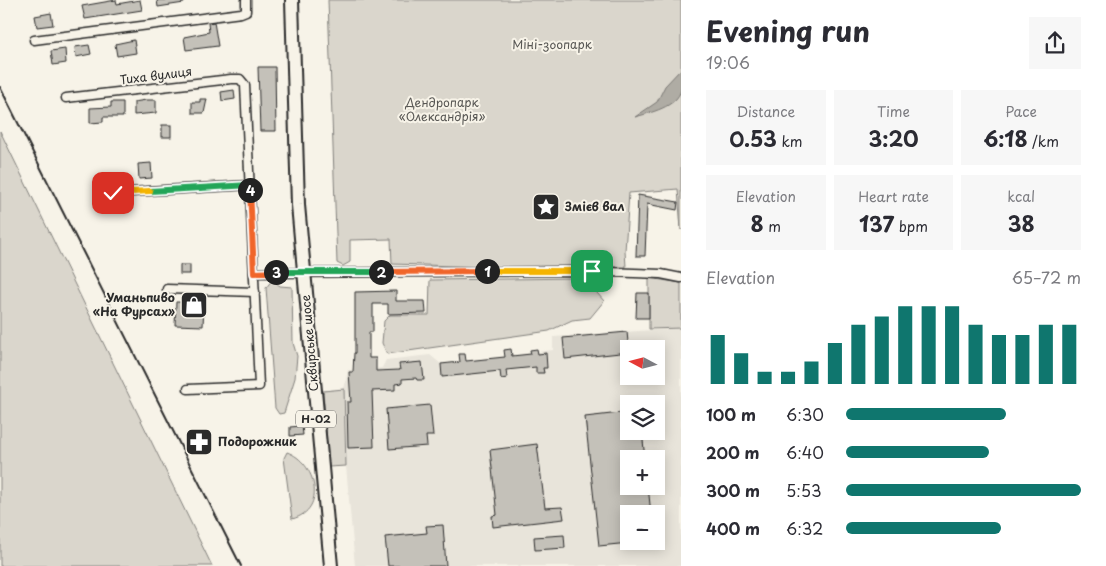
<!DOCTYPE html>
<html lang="en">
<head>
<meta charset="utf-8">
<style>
  body { margin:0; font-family:"Playpen Sans",sans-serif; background:#f7f7f7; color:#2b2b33; height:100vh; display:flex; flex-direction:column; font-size:19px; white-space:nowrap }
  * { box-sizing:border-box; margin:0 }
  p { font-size:16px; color:#7c7c81 }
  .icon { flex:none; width:28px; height:28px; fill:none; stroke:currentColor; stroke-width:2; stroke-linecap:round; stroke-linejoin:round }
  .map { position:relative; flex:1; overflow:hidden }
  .sheet { display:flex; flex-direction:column; background:#fff; width:425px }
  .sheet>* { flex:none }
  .needle { width:32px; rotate:277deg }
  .tools { position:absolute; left:620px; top:340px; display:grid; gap:10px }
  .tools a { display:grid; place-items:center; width:45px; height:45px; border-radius:0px; background:#fff; box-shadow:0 2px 12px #0003; font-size:25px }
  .pin { position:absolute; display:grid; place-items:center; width:42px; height:42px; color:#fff; margin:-21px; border-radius:10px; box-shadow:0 2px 8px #0006 }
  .km { position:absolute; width:25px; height:25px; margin:-12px; border-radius:50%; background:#222; color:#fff; font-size:14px; line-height:25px; text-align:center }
  .round { display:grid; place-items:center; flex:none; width:52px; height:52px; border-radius:0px; background:#f7f7f7 }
  .headline { display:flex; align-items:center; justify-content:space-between; height:85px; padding:0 25px }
  h1 { font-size:28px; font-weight:700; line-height:38px }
  .metrics { display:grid; grid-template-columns:repeat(3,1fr); gap:8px; height:85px; padding:5px 25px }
  .metrics div { display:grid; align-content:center; border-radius:0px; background:#f7f7f7; text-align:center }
  .metrics b { font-size:21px; font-weight:700 }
  .metrics small { font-size:14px; font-weight:400 }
  .metrics p { font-size:14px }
  .chart { height:140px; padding:10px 25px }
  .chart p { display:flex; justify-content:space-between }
  .chart svg { width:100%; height:90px; margin-top:5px; stroke:#0f766e; stroke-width:6 }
  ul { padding:0 25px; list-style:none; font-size:16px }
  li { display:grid; grid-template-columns:80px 60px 1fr; align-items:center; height:38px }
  li i { height:12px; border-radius:6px; background:#0f766e }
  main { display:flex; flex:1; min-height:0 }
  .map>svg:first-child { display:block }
  .built { fill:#e8e4da; fill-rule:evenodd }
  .green { fill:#dad6cc; stroke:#82807c }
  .water { fill:#afaca4; stroke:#7a7874 }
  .building { fill:#c4c1b9; stroke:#2b2b2b }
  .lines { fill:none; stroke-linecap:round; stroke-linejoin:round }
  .minor-casing { stroke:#2b2b2b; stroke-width:11 }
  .primary-casing { stroke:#2b2b2b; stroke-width:16 }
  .minor { stroke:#f7f3e8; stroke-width:8 }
  .primary { stroke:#f7f3e8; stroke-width:12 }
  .rail { stroke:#2b2b2b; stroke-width:2 }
  .split-1-casing { stroke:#fff; stroke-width:10 }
  .split-2-casing { stroke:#fff; stroke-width:10 }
  .split-3-casing { stroke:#fff; stroke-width:10 }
  .split-4-casing { stroke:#fff; stroke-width:10 }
  .split-5-casing { stroke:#fff; stroke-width:10 }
  .split-6-casing { stroke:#fff; stroke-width:10 }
  .split-1 { stroke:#f5b400; stroke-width:6 }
  .split-2 { stroke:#f0652b; stroke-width:6 }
  .split-3 { stroke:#22a559; stroke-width:6 }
  .split-4 { stroke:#f0652b; stroke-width:6 }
  .split-5 { stroke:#22a559; stroke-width:6 }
  .split-6 { stroke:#f5b400; stroke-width:6 }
  .labels { text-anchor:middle; stroke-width:4; stroke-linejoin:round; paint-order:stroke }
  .shield { fill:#f7f3e8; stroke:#686764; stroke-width:1 }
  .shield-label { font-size:11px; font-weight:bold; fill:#2b2b2b }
  .park-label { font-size:12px; fill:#575653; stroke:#f7f3e8 }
  .street-label { font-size:12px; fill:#2b2b2b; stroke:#f7f3e8 }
  .poi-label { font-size:12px; font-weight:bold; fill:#2b2b2b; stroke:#f7f3e8; text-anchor:start }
</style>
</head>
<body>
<main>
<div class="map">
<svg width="681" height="566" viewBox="0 0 681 566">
  <rect width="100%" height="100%" fill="#f7f3e8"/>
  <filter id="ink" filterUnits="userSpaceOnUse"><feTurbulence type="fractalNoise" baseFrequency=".02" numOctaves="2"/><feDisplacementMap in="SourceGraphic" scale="10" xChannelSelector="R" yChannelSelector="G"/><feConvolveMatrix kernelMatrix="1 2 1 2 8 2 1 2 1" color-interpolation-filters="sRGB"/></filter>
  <g filter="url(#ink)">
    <!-- built -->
    <path class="built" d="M 681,328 L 681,566 L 355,566 L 346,466 L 344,389 L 348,370 L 382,368 L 386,360 L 430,355 L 441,364 L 553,350 L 553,337 ZM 629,349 L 656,349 L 656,376 L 629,376 ZM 629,404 L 656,404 L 656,431 L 629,431 ZM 629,459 L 656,459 L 656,486 L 629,486 ZM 629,514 L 656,514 L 656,541 L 629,541 Z"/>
    <!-- green -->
    <g class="green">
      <polygon points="328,0 681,0 681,230 678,189 629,193 625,251 626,267 488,267 392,264 391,239 350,240 350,262 343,266 337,263"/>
      <polygon points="0,131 212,566 0,566"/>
      <polygon points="584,278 604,301 590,318 572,320 549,331 387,354 382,343 384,321 390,315 429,315 430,280"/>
      <polygon points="649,278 681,283 681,328 649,329"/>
      <polygon points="272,280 280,286 292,287 293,343 297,356 295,378 284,413 279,414 275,408 266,288"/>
      <polygon points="344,389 346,466 329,467 323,391"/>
      <path d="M 287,452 C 316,462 328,510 292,519 L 284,458 Z"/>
    </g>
    <!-- water -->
    <path class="water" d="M 681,69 C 681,75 681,83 681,89 C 678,107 649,113 635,117 L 657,102 L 665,86 Z"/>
    <!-- building -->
    <g class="building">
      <polygon points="116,0 117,4 140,0 142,10 85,19 82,6"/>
      <polygon points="157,0 184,0 184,3 158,7"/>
      <polygon points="51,13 53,25 37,27 35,16"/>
      <polygon points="214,22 218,46 186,50 184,37 209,32 208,23"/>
      <polygon points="134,40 136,53 117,56 115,44"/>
      <polygon points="89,45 91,54 76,57 75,47"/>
      <polygon points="65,49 66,63 53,65 51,51"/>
      <polygon points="258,67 275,67 276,131 260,131"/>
      <polygon points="234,90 235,99 222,101 221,92"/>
      <polygon points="200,99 207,99 204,113 192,113 192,102 200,102"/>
      <polygon points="146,100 156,100 156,113 134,115 134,102"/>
      <polygon points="111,102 123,102 123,117 103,117 103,122 90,123 90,108 111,107"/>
      <rect x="162" y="125" width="9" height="12"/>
      <polygon points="151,163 152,178 139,179 138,164"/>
      <polygon points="638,195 678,202 677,210 647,204 645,256 636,256"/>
      <rect x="180" y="265" width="10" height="9"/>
      <polygon points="396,291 396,301 425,301 426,313 388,314 388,304 373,304 373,332 369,332 369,358 376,358 376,371 400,370 399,364 422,362 424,380 417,380 416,378 402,379 402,383 395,384 395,390 372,391 374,447 348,448 347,402 351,402 349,372 353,372 354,353 355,353 355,292"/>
      <polygon points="637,293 649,293 649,318 636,318"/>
      <polygon points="176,302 204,303 203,326 175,325"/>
      <polygon points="627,332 629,352 565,359 563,338"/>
      <polygon points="511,349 512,356 531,354 530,350 537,349 538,354 546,353 547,368 543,368 544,373 536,373 536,367 506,370 507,378 501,379 500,371 442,377 441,364 460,362 459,354 465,354 466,361 505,357 504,350"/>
      <polygon points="430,405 433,436 426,436 427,446 389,449 386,409"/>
      <polygon points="629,412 629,431 642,431 645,459 629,459 629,486 648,486 651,514 629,514 629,543 599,546 585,417"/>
      <polygon points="302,426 303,435 290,436 290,427"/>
      <polygon points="537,444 545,508 562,507 564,519 493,527 492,516 497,515 490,450"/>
      <polygon points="443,525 446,566 388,566 385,537 427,533 426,526"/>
      <polygon points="564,535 565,548 535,550 534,537"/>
    </g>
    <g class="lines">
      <!-- minor casing -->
      <g class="minor-casing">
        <g id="minor">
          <polyline points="34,40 241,13 246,11 246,0"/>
          <polyline points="66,98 231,79 240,79 245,85 259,386 188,389"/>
          <polyline points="113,193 250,185"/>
          <polyline points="254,273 581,271 661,274 681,278"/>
          <polyline points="167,289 255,292"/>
        </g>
      </g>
      <!-- primary casing -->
      <g class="primary-casing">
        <polyline id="primary" points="292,0 298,205 331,566"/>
      </g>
      <!-- minor -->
      <use href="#minor" class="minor"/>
      <!-- primary -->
      <use href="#primary" class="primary"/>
      <!-- rail -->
      <polyline class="rail" points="0,87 241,566"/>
    </g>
  </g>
  <g class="lines" filter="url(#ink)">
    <!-- split-1 casing -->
    <g class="split-1-casing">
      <polyline id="split-1" points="487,271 592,271"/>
    </g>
    <!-- split-2 casing -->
    <g class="split-2-casing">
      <polyline id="split-2" points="381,272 487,271"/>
    </g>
    <!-- split-3 casing -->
    <g class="split-3-casing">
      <polyline id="split-3" points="276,272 381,272"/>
    </g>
    <!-- split-4 casing -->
    <g class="split-4-casing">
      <polyline id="split-4" points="250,190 254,273 276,272"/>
    </g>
    <!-- split-5 casing -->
    <g class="split-5-casing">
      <polyline id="split-5" points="150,191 250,185 250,190"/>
    </g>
    <!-- split-6 casing -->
    <g class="split-6-casing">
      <polyline id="split-6" points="113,193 150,191"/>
    </g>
    <!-- split-1 -->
    <use href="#split-1" class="split-1"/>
    <!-- split-2 -->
    <use href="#split-2" class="split-2"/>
    <!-- split-3 -->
    <use href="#split-3" class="split-3"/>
    <!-- split-4 -->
    <use href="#split-4" class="split-4"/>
    <!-- split-5 -->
    <use href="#split-5" class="split-5"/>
    <!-- split-6 -->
    <use href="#split-6" class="split-6"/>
  </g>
  <!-- icons -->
  <defs>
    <g id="sight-square" transform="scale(1.4375)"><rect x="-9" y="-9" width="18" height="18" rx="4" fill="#2b2b2b" stroke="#f7f3e8"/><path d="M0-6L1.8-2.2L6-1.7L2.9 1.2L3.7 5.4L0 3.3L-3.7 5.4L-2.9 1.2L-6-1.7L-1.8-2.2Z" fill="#fff"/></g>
    <g id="shop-square" transform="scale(1.4375)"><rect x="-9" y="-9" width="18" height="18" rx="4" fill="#2b2b2b" stroke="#f7f3e8"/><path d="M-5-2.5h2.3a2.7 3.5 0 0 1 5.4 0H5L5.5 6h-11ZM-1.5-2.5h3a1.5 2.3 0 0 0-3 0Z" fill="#fff"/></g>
    <g id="pharmacy-square" transform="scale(1.4375)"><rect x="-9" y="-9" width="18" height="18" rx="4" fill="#2b2b2b" stroke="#f7f3e8"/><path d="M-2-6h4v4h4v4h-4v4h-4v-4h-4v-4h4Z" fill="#fff"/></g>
  </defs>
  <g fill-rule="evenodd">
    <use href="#sight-square" x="546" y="207"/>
    <use href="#shop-square" x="194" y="305"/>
    <use href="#pharmacy-square" x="199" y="442"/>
  </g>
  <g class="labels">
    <!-- shield labels -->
    <rect class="shield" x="296" y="410.5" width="40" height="17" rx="4"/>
    <g class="shield-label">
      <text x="316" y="423">Н-02</text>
    </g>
    <!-- park labels -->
    <g class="park-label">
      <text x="552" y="49">Міні-зоопарк</text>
      <text x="442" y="107">Дендропарк<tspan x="442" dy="14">«Олександрія»</tspan></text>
    </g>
    <!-- street labels -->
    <g class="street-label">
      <text transform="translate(156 76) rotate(-7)" y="4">Тиха вулиця</text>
      <text transform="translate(310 343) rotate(-95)" y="4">Сквирське шосе</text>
    </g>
    <!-- poi labels -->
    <g class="poi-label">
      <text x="565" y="211">Змієв вал</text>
      <text x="175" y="302" text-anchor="end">Уманьпиво<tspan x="175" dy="14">«На Фурсах»</tspan></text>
      <text x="218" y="446">Подорожник</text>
    </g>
  </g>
</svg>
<div class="tools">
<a><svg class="needle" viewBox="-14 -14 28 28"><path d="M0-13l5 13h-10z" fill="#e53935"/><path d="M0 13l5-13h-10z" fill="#7c7c81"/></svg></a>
<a><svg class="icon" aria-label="layers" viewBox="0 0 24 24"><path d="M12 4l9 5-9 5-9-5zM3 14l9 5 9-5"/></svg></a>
<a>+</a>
<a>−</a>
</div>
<div class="pin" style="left:592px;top:271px;background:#1e9e55"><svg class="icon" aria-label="arrive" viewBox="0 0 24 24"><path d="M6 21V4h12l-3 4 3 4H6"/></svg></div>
<div class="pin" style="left:113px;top:193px;background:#d93025"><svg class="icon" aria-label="check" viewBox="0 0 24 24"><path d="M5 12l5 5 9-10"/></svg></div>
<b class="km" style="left:487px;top:271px">1</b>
<b class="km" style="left:381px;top:272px">2</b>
<b class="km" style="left:276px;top:272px">3</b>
<b class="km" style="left:250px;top:190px">4</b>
</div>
<section class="sheet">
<div class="headline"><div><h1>Evening run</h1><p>19:06</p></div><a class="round"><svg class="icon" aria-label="share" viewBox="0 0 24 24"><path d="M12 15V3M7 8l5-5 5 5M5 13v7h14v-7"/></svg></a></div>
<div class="metrics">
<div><p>Distance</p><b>0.53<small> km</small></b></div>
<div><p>Time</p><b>3:20</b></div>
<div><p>Pace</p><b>6:18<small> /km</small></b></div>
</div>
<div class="metrics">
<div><p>Elevation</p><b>8<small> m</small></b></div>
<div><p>Heart rate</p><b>137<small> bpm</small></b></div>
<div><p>kcal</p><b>38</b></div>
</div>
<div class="chart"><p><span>Elevation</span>65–72 m</p>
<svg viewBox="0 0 160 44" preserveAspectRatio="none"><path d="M5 44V20M15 44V29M25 44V38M35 44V38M45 44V33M55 44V24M65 44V15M75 44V11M85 44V6M95 44V6M105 44V6M115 44V15M125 44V20M135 44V20M145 44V15M155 44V15"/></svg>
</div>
<ul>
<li><b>100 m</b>6:30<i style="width:68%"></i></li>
<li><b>200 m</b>6:40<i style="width:61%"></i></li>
<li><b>300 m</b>5:53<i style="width:100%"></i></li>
<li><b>400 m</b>6:32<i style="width:66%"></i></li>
</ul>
</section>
</main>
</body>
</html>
